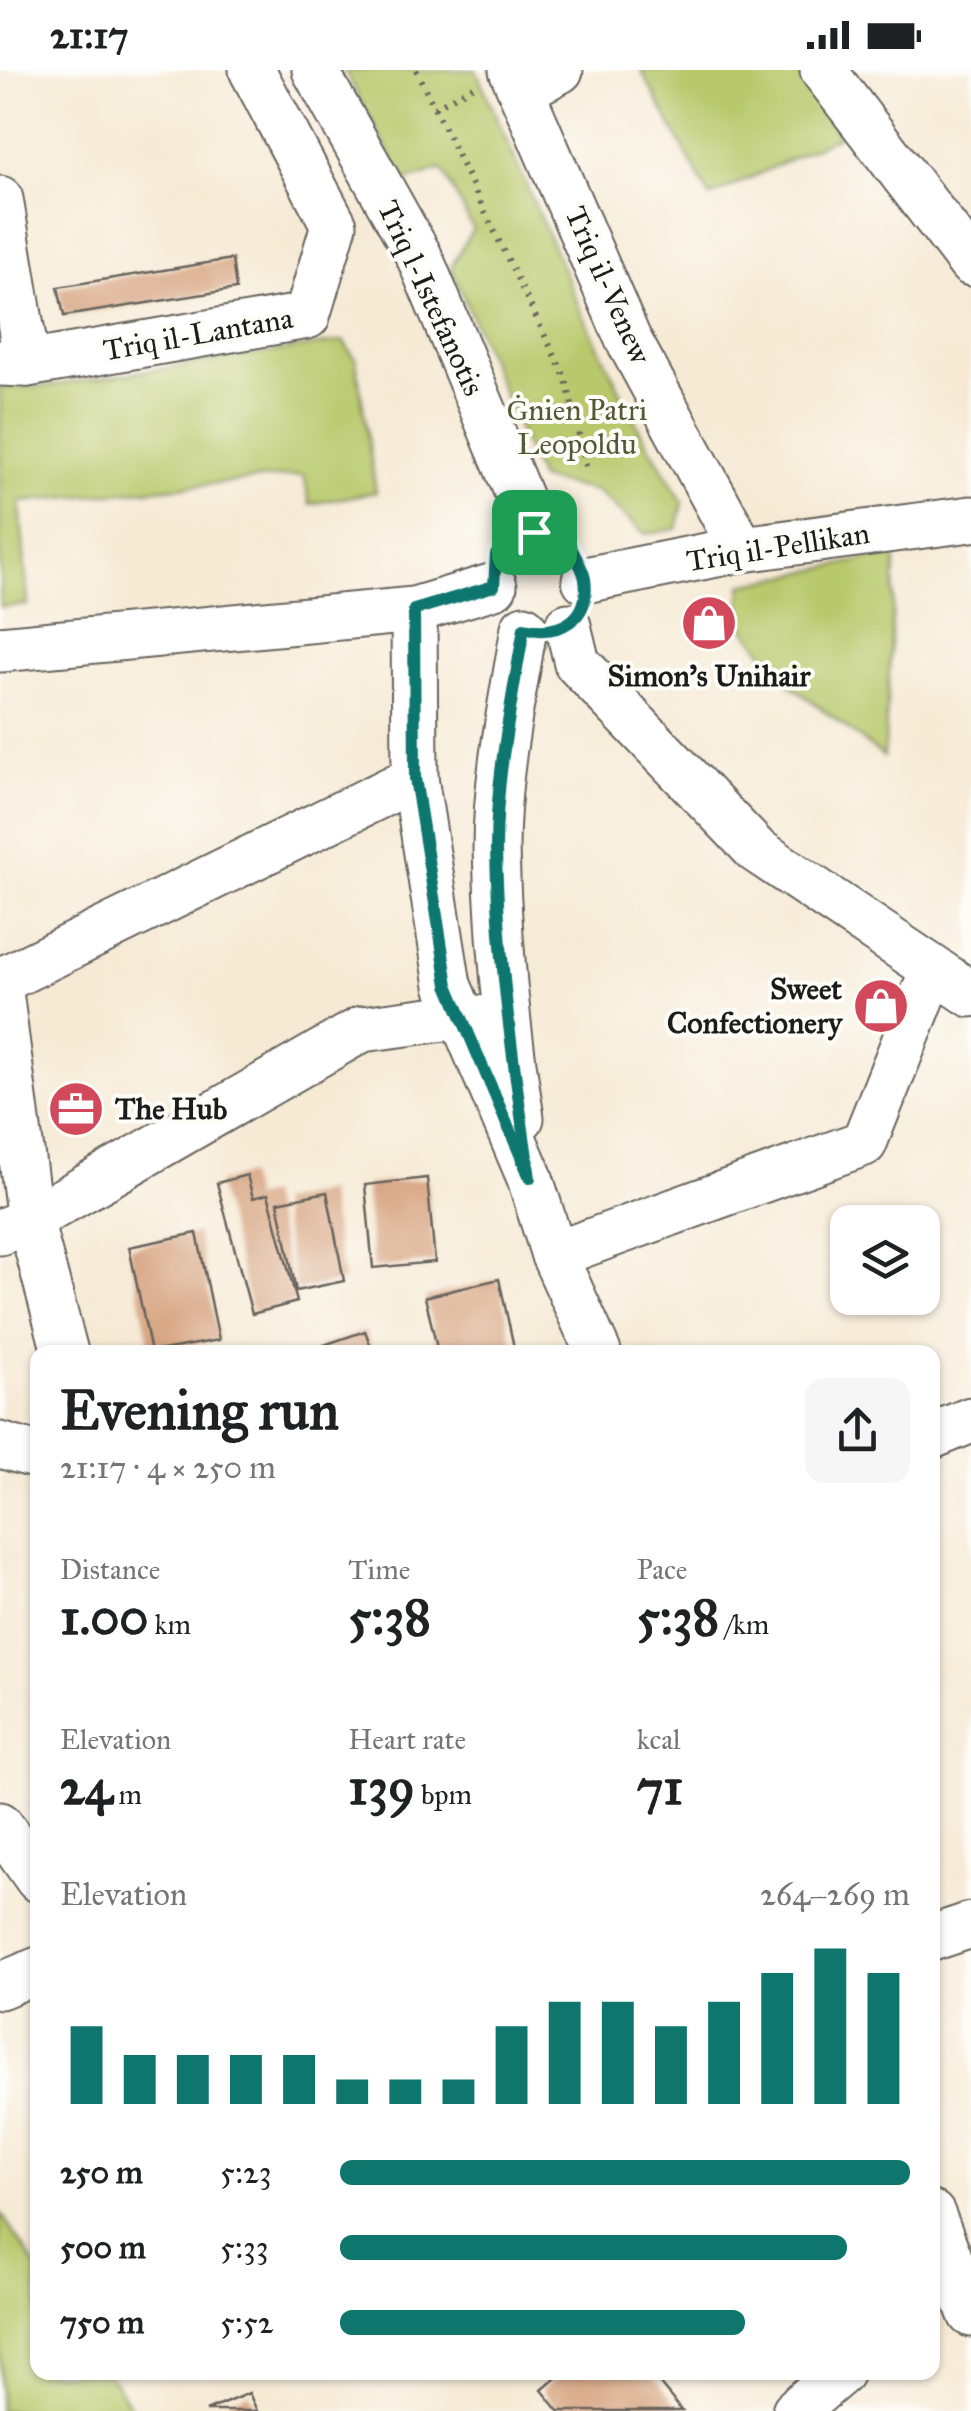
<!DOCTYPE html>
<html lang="en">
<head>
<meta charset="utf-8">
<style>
  body { margin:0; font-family:"IM FELL Great Primer",serif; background:#f6f6f6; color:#202124; height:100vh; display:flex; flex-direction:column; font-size:38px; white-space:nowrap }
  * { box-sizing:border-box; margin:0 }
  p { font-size:32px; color:#757577 }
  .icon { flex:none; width:55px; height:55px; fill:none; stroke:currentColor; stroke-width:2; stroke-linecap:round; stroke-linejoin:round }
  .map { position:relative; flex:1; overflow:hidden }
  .drawer { position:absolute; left:30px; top:1275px; width:910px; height:1035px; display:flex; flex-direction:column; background:#fff; border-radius:20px; box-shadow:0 2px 8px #0004 }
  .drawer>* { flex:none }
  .buttons { position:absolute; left:830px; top:1135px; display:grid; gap:20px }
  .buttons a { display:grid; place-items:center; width:110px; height:110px; border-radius:20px; background:#fff; box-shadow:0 2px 8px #0004; font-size:50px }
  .pin { position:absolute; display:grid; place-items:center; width:85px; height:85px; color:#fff; margin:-42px; border-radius:20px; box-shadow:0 5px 15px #0006 }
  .round { display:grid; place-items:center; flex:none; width:105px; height:105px; border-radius:20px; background:#f6f6f6 }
  .overview { display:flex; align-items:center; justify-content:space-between; height:170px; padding:0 30px }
  h1 { font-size:55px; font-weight:800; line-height:75px }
  .stats { display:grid; grid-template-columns:repeat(3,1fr); gap:15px; height:170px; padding:10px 30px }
  .stats div { display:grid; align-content:center }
  .stats b { font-size:50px; font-weight:800 }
  .stats small { font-size:28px; font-weight:400 }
  .stats p { font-size:28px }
  .chart { height:280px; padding:20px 30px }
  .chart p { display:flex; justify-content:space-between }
  .chart svg { width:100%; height:180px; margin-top:10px; stroke:#0f766e; stroke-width:6 }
  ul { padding:0 30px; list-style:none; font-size:32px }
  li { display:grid; grid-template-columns:160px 120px 1fr; align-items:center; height:75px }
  li i { height:25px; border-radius:12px; background:#0f766e }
  .status { display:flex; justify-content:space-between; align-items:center; height:70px; padding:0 50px; background:#fff; direction:ltr }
  .status svg { height:28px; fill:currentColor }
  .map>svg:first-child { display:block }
  .green { fill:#b8c86b; stroke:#6a7244; stroke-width:2.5 }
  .building { fill:#d7a481 }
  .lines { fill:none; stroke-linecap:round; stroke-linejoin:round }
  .minor-casing { stroke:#68645d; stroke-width:49 }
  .path { stroke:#68645d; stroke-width:6; stroke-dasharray:2.5 8; stroke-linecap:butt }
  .minor { stroke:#fff; stroke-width:45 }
  .route-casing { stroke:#fff; stroke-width:20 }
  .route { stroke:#0f766e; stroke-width:12 }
  .labels { text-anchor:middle; stroke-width:8; stroke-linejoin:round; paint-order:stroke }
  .street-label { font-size:30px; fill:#1c1c1c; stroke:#fdfcf7 }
  .park-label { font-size:30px; fill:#535838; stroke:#fdfcf7 }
  .poi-label { font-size:30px; font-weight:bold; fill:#1c1c1c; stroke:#fdfcf7 }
</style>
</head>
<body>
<div class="status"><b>21:17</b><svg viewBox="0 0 49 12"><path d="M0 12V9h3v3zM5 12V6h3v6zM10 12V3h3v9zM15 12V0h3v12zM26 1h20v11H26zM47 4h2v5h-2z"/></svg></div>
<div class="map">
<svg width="971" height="2341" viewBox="0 0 971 2341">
  <rect width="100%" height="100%" fill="#fdfcf7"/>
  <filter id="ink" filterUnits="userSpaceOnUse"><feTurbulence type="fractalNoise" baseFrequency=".01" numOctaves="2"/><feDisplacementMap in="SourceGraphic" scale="20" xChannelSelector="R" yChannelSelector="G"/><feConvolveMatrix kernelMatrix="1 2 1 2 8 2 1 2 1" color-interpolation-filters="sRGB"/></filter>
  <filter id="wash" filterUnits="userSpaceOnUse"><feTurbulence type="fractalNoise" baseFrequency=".0048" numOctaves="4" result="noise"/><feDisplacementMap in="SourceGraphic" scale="40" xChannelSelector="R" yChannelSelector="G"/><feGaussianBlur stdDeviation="2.25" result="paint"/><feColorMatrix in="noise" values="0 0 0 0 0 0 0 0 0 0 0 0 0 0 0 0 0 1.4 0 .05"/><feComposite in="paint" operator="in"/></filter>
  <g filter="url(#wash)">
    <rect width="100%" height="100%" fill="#f6ead5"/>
    <!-- green -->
    <g class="green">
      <polygon points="344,0 476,0 581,241 638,357 683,433 677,459 645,464 596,421 539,409 451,197 473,159 442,99 405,111"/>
      <polygon points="641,0 797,0 839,66 710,127"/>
      <polygon points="343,271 356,290 376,422 310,434 304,405 20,432 28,535 0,537 0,317 41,317"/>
      <polygon points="896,483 884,687 788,613 739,551 742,515"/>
      <polygon points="0,2142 37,2198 38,2302 108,2303 134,2341 0,2341"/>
    </g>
    <g id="blocks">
      <!-- building -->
      <g class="building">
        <polygon points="232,189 236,219 64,246 58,217"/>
        <polygon points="247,1105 253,1128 268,1124 297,1232 252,1244 217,1113"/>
        <polygon points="427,1108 435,1192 373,1198 365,1115"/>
        <polygon points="327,1122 344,1211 296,1221 278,1132"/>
        <polygon points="197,1163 219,1270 151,1282 129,1177"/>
        <polygon points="499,1209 515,1282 438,1282 425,1227"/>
        <polygon points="365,1261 373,1282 320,1282 318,1277"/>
        <polygon points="563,2302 650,2302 682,2341 559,2341 542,2320"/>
        <polygon points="249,2323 257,2341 206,2341"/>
      </g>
    </g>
  </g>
  <g filter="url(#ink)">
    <use href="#blocks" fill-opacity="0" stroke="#68645d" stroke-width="2.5"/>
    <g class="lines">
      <!-- minor casing -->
      <g class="minor-casing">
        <g id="minor">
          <polyline points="315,0 419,186 534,462"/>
          <polyline points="512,0 628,269 742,479"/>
          <polyline points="823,0 971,193"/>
          <polyline points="524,19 560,0"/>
          <polyline points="0,129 27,294"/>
          <polyline points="0,293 27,294 307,246 334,155 252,0"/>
          <polyline points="585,510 742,479 971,449"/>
          <polyline points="414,540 415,708 448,915 530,1108 554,1185 598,1282"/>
          <polyline points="568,556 577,593 756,780 971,924"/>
          <polyline points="0,579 414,540 494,516"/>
          <polyline points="0,911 415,708"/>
          <polyline points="0,922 30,1150 65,1282"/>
          <path d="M 521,1048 C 507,959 498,869 496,779 C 496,705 512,631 524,558"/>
          <polyline points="0,1162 30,1150 362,959 460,946 506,952"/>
          <polyline points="554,1185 864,1073 933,900"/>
          <polyline points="932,1366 971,1350"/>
          <polyline points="0,1375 38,1386"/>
          <polyline points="0,1755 38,1809"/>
          <polyline points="932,1868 971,1855"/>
          <polyline points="0,1916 38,1900"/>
          <polyline points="932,2144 971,2244"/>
          <polyline points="795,2341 841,2302"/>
        </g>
      </g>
      <!-- path -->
      <g class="path">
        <polyline points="416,0 566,309 587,400"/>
        <polyline points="434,38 477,14"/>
      </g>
      <!-- minor -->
      <use href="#minor" class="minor"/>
    </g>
  </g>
  <g class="lines" filter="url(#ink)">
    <!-- route casing -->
    <g class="route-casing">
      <path id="route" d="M 534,462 L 568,472 C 573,483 583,497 585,509 C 591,550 559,566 524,558 C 512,631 496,705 496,779 C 498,890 514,999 530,1108 L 448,915 L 415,708 L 414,540 L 494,516 L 496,485 Z"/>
    </g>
    <!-- route -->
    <use href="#route" class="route"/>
  </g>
  <!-- icons -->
  <defs>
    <g id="shop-disc" transform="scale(2.875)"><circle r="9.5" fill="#d1495b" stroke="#fdfcf7"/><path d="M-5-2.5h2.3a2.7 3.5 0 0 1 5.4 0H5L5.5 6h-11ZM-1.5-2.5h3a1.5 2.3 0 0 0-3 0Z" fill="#fff"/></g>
    <g id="office-disc" transform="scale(2.875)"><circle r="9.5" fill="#d1495b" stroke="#fdfcf7"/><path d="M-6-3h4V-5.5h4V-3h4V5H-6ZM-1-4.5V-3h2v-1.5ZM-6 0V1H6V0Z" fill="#fff"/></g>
  </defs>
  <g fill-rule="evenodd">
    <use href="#shop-disc" x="709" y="553"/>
    <use href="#shop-disc" x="881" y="936"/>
    <use href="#office-disc" x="76" y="1039"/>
  </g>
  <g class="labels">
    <!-- street labels -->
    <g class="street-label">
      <text transform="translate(608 215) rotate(66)" y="10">Triq il-Venew</text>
      <text transform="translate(431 228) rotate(65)" y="10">Triq l-Istefanotis</text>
      <text transform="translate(198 264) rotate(-10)" y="10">Triq il-Lantana</text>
      <text transform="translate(778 477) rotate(-9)" y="10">Triq il-Pellikan</text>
    </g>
    <!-- park labels -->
    <g class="park-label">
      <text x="577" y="350">Ġnien Patri<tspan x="577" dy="34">Leopoldu</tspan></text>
    </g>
    <!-- poi labels -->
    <g class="poi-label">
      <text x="709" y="616">Simon's Unihair</text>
      <text x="842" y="929" text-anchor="end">Sweet<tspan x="842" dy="34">Confectionery</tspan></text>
      <text x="115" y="1049" text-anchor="start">The Hub</text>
    </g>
  </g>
</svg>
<div class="buttons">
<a><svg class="icon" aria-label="layers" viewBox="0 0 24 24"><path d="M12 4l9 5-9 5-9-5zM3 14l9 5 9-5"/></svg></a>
</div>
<div class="pin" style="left:534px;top:462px;background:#1e9e55"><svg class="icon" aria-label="arrive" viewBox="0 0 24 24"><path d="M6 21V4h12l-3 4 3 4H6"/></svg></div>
<section class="drawer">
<div class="overview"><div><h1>Evening run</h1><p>21:17 · 4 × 250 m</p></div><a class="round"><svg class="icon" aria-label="share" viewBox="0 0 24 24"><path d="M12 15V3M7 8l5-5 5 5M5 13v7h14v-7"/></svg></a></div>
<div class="stats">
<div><p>Distance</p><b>1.00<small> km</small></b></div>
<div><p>Time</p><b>5:38</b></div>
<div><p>Pace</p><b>5:38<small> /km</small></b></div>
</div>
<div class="stats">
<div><p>Elevation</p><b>24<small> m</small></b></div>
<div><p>Heart rate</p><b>139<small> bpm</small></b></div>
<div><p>kcal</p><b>71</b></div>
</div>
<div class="chart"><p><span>Elevation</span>264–269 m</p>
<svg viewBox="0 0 160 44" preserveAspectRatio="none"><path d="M5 44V25M15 44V32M25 44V32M35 44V32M45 44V32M55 44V38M65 44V38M75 44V38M85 44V25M95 44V19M105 44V19M115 44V25M125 44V19M135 44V12M145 44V6M155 44V12"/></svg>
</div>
<ul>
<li><b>250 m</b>5:23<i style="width:100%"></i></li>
<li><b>500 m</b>5:33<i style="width:89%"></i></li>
<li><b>750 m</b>5:52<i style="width:71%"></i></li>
</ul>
</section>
</div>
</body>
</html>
